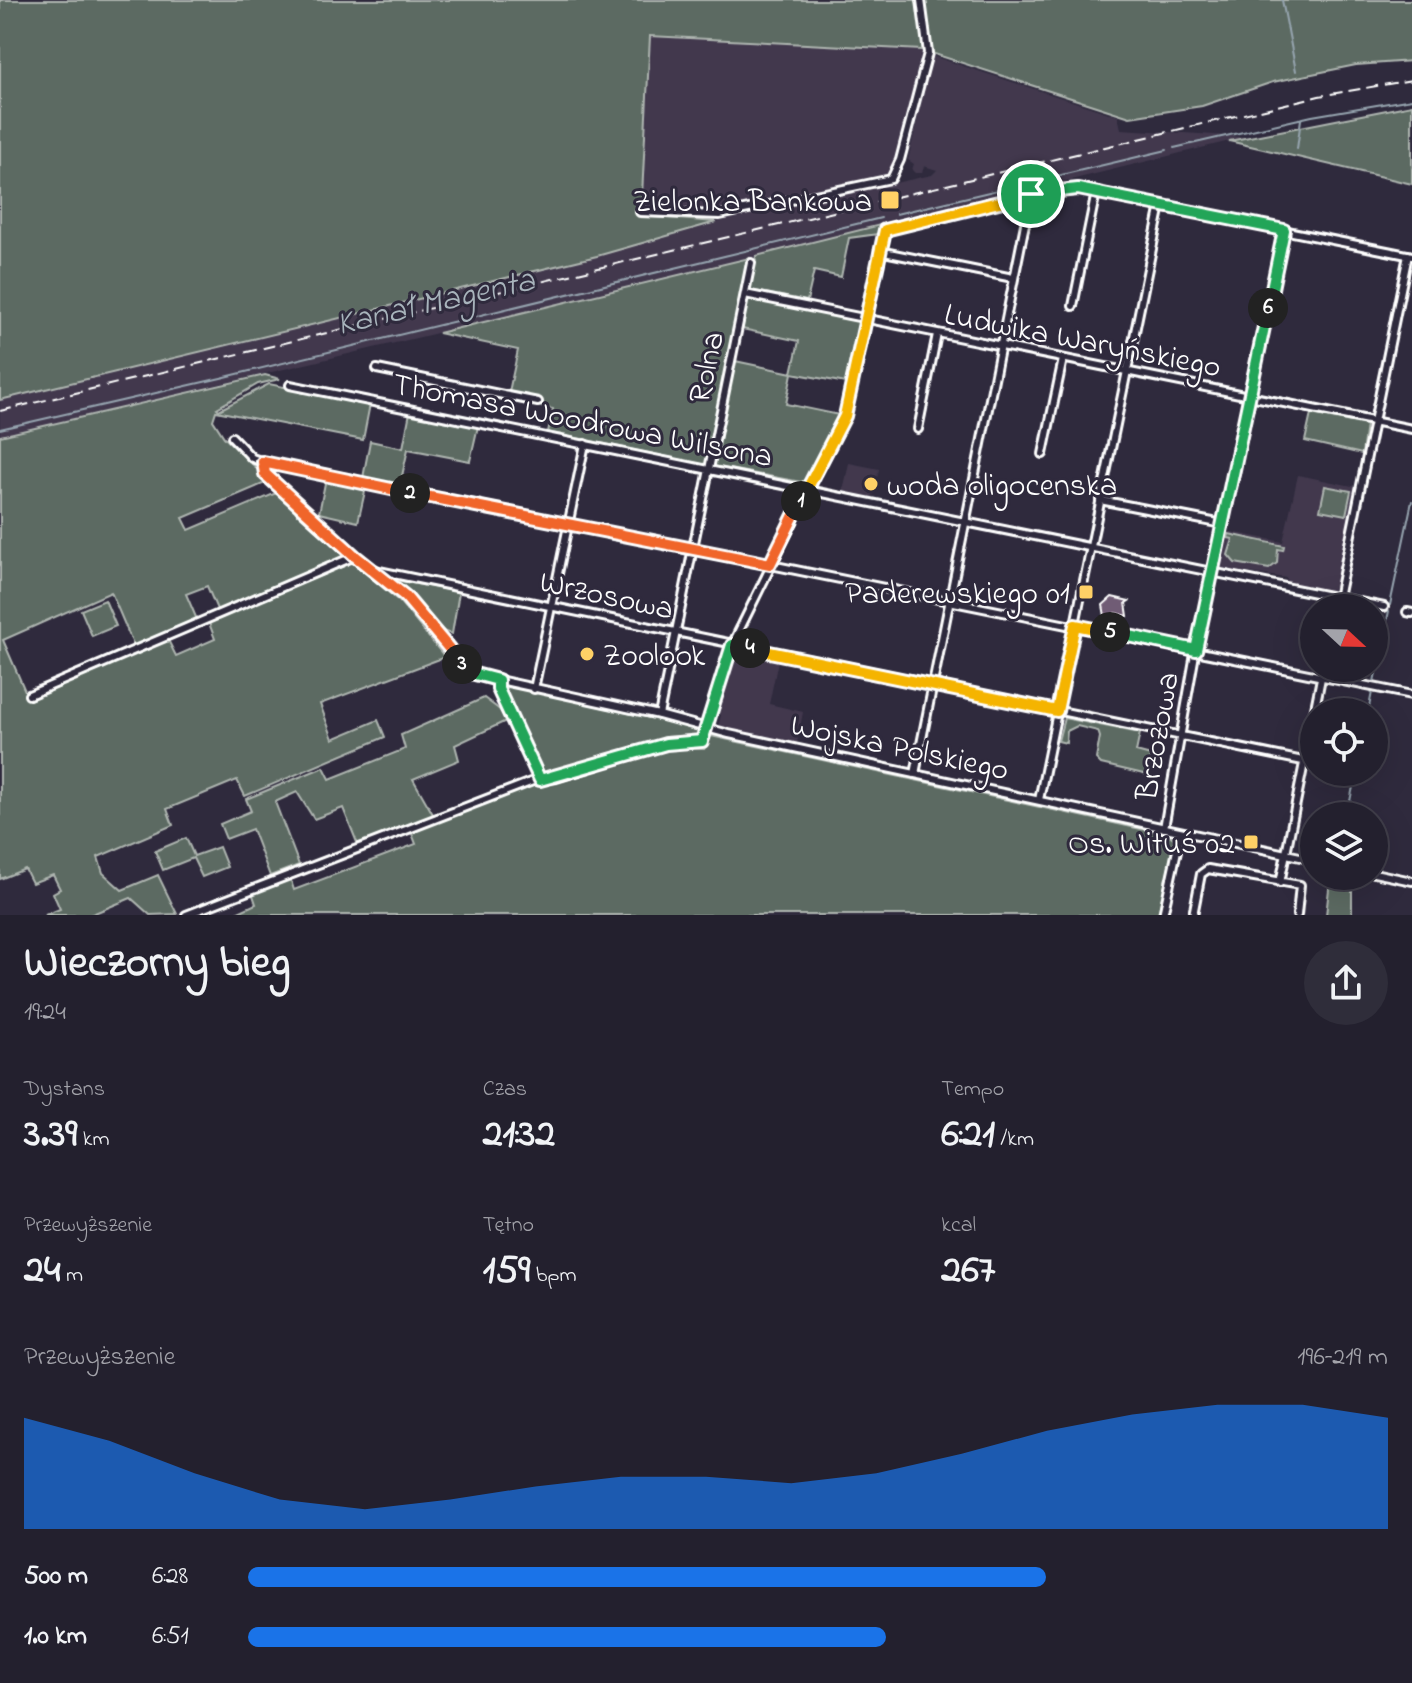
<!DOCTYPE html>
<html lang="pl">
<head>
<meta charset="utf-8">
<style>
  body { margin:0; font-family:"Indie Flower",sans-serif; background:#2f2d3a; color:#f1f3f6; height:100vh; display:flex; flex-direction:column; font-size:30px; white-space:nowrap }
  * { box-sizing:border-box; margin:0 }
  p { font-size:26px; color:#a3a3aa }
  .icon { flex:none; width:44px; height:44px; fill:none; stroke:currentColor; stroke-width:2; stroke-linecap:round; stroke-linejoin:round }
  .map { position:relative; height:915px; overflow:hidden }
  .panel { display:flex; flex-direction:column; background:#23202e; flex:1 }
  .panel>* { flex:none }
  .needle { width:52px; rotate:112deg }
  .buttons { position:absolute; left:1300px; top:594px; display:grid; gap:16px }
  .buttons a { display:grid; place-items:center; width:88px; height:88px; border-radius:50%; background:#23202e; box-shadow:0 8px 32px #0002,0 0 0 2px #403e4a; font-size:40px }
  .pin { position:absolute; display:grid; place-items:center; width:68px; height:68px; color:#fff; margin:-34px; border:4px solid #fff; border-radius:50%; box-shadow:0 2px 8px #0007 }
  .km { position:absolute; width:40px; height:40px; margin:-20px; border-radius:50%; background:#222; color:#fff; font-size:22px; line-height:40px; text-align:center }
  .round { display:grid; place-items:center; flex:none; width:84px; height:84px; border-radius:42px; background:#2f2d3a }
  .headline { display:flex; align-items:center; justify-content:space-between; height:136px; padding:0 24px }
  h1 { font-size:44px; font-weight:800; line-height:60px }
  .stats { display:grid; grid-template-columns:repeat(3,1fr); gap:12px; height:136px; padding:8px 24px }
  .stats div { display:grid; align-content:center }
  .stats b { font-size:40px; font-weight:800 }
  .stats small { font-size:22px; font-weight:400 }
  .stats p { font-size:22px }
  .chart { height:224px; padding:16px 24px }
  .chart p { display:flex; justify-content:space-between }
  .chart svg { width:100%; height:144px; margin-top:8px; fill:#1a73e8; opacity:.7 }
  ul { padding:0 24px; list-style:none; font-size:26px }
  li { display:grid; grid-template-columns:128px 96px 1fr; align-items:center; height:60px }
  li i { height:20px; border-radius:10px; background:#1a73e8 }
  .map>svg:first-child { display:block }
  .built { fill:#42394e }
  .green { fill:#5c6b62; stroke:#aeb5b0; stroke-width:2 }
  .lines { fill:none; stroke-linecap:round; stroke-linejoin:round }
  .stream { stroke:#96a4af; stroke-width:2 }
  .building { fill:#705c74; stroke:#fff; stroke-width:2 }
  .minor-casing { stroke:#fff; stroke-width:12 }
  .minor { stroke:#2f2a3d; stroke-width:6 }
  .rail { stroke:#fff; stroke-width:2; stroke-dasharray:12 6; stroke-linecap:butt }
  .split-1-casing { stroke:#fff; stroke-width:16 }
  .split-2-casing { stroke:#fff; stroke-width:16 }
  .split-3-casing { stroke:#fff; stroke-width:16 }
  .split-4-casing { stroke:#fff; stroke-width:16 }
  .split-5-casing { stroke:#fff; stroke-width:16 }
  .split-6-casing { stroke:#fff; stroke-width:16 }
  .split-7-casing { stroke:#fff; stroke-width:16 }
  .split-1 { stroke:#f5b400; stroke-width:10 }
  .split-2 { stroke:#f0652b; stroke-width:10 }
  .split-3 { stroke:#f0652b; stroke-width:10 }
  .split-4 { stroke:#22a559; stroke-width:10 }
  .split-5 { stroke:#f5b400; stroke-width:10 }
  .split-6 { stroke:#22a559; stroke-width:10 }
  .split-7 { stroke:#22a559; stroke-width:10 }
  .poi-dot { fill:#ffd166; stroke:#2f2a3d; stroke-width:3 }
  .labels { text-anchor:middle; stroke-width:6; stroke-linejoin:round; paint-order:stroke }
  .poi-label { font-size:32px; fill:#fff; stroke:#2f2a3d; text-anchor:end }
  .street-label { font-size:32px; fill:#fff; stroke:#2f2a3d }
  .water-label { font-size:34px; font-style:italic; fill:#a8b4bc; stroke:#2f2a3d }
</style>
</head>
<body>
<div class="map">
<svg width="1412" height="915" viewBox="0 0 1412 915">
  <rect width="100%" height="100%" fill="#2f2a3d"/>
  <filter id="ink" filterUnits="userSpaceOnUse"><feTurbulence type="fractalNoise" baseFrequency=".0125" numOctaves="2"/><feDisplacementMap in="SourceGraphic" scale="16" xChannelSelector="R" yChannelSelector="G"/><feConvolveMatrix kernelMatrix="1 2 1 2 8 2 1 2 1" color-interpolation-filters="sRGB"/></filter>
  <g filter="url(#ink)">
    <!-- built -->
    <g class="built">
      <polygon points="649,36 922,50 892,176 717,212 642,207"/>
      <polygon points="932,56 1118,116 1121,129 1246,137 628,288 0,436 0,400 597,256 716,222 932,175 937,170 924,166 922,173 915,173 912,170 914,164 908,160"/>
      <polygon points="849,463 879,469 873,497 843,491"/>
      <polygon points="1298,475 1357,487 1335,587 1329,592 1286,582 1287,578 1221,569 1219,565 1226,531 1283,542"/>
      <polygon points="742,655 778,661 769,704 803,712 797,743 722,727 719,723 721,715 719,714 736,658"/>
    </g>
    <!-- green -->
    <g class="green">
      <polygon points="0,0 1412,0 1412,61 1356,65 1273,82 1202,106 1130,117 922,50 650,36 641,216 716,222 597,256 0,400"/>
      <polygon points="1412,105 1412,184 1229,141"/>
      <polygon points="880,225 878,234 849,238 841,277 814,271 807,301 750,290 756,256"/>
      <polygon points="749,258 706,465 548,432 553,409 538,406 539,398 509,392 518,350 438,333"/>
      <polygon points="748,297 860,320 846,383 792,373 786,404 839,415 807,480 801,482 713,466 735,361 792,373 799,341 742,329"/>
      <polygon points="265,375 280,379 258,384 217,408 219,410 269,384 370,404 363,440 216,411 213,420 224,437 270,481 183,518 189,530 281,491 299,508 296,512 344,555 343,560 218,612 207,586 186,594 198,622 139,646 133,644 111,592 3,640 28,698 168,640 176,656 215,639 209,623 353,562 400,602 445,657 320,704 333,739 378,720 385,737 245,796 237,780 167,809 173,825 98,857 103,873 122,890 158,875 177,914 150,915 131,898 90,915 45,915 60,909 53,893 60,889 53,875 32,883 25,869 0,879 0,436"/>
      <polygon points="410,412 478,426 470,461 408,449 400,485 363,478 370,441 403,448"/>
      <polygon points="1311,414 1366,425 1362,454 1305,441"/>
      <polygon points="326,478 366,487 358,522 319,513"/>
      <polygon points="1325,486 1351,491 1346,515 1320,510"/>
      <polygon points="1229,534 1284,546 1283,550 1278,549 1277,563 1269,569 1235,563 1228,555 1233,539 1228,538"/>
      <polygon points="390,579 459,592 452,634 438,630"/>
      <polygon points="105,600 116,626 92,636 81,610"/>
      <polygon points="505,685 698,729 700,735 693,748 704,749 711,736 1169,835 1175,839 1158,915 232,915 256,904 252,892 290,878 294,890 416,844 411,831 537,781 540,770 502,691"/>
      <polygon points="484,698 500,710 506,721 455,745 459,760 413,779 434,816 358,845 343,808 314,819 297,792 275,802 299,865 270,876 252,829 226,839 220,824 251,811 246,799 324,767 330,779 405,749 401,735"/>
      <polygon points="1064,718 1140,733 1136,752 1151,756 1148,775 1101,764 1096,759 1100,737 1098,731 1077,726 1067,731 1066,743 1058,741"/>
      <polygon points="186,838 194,856 219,847 227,867 202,877 193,858 163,870 155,851"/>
      <polygon points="1318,876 1352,876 1352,915 1326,915 1330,880"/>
    </g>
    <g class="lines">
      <!-- stream -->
      <g class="stream">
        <polyline points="1282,0 1296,71"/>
        <polyline points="1174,148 1312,116 1412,99"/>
        <polyline points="1297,149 1301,119"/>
        <polyline points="896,214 1167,150"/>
        <polyline points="0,429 221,378 881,218"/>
        <polyline points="1390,605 1412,501"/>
        <polyline points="1374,682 1389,611"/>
        <polyline points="1368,712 1372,692"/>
        <polyline points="1347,816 1356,772"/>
        <polyline points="1334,878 1334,876"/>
      </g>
    </g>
    <!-- building -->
    <polygon class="building" points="1112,597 1129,601 1126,603 1128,616 1115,613 1110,619 1105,616 1103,605"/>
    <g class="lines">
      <!-- minor casing -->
      <g class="minor-casing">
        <g id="minor">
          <polyline points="640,212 720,215 891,179 900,160 928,53 921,0"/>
          <polyline points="879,251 1013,278"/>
          <polyline points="745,294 1412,429"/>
          <polyline points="1073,306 1096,192"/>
          <polyline points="377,369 538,402"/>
          <polyline points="290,385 1384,607"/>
          <polyline points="918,429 937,334"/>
          <polyline points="232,437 252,458 263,462 1412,695"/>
          <polyline points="1043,454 1063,359"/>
          <polyline points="263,462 265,474 355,556 405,596 464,666 476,675 659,715 729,734 1314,860"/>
          <polyline points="1100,500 1223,524"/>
          <polyline points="374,570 1303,761"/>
          <polyline points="1336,608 1408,255"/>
          <polyline points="1407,612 1412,613"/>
          <polyline points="498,680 498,689 540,780"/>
          <polyline points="534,689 585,444"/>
          <polyline points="29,695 355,556"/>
          <polyline points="659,715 751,263"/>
          <polyline points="915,774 1031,194"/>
          <polyline points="1039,800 1161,205"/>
          <polyline points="1164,828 1195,654 1284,230"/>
          <polyline points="1374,873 1412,881"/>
          <polyline points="1280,883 1323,668"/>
          <polyline points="186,915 533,781 556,778 666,744 702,741 732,645 845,416 887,228 1031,194 1078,189 1412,256"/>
          <polyline points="1163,915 1181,832"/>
          <polyline points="1193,915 1201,874 1208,869 1300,885 1297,915"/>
        </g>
      </g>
      <!-- minor -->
      <use href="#minor" class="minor"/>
      <!-- rail -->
      <polyline class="rail" points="0,411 1319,96 1412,80"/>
    </g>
  </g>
  <g class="lines" filter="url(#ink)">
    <!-- split-1 casing -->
    <g class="split-1-casing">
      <polyline id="split-1" points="801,501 845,416 885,230 1031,194"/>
    </g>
    <!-- split-2 casing -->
    <g class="split-2-casing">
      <polyline id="split-2" points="410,493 770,564 801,501"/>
    </g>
    <!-- split-3 casing -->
    <g class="split-3-casing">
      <polyline id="split-3" points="410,493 263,462 265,474 355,556 405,596 462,664"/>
    </g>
    <!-- split-4 casing -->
    <g class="split-4-casing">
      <polyline id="split-4" points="462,664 471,673 498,680 498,689 540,780 666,744 702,741 732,645 750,648"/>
    </g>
    <!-- split-5 casing -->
    <g class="split-5-casing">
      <polyline id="split-5" points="750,648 1057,711 1075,625 1110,632"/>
    </g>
    <!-- split-6 casing -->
    <g class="split-6-casing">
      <polyline id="split-6" points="1110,632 1196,650 1268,308"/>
    </g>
    <!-- split-7 casing -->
    <g class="split-7-casing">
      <polyline id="split-7" points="1031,194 1078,189 1284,230 1268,308"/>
    </g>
    <!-- split-1 -->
    <use href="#split-1" class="split-1"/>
    <!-- split-2 -->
    <use href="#split-2" class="split-2"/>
    <!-- split-3 -->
    <use href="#split-3" class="split-3"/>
    <!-- split-4 -->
    <use href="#split-4" class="split-4"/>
    <!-- split-5 -->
    <use href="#split-5" class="split-5"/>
    <!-- split-6 -->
    <use href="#split-6" class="split-6"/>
    <!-- split-7 -->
    <use href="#split-7" class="split-7"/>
  </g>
  <!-- markers -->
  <g class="poi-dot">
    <rect x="880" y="190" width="20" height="20" rx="4"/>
    <circle cx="871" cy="484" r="8"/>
    <rect x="1078" y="584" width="16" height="16" rx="4"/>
    <circle cx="587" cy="654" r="8"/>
    <rect x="1243" y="834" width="16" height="16" rx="4"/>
  </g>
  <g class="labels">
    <!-- poi labels -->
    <g class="poi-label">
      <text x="872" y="211">Zielonka Bankowa</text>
      <text x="887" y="495" text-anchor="start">woda oligocenska</text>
      <text x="1070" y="603">Paderewskiego 01</text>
      <text x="603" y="665" text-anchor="start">Zoolook</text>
      <text x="1235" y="853">Os. Wituś 02</text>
    </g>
    <!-- street labels -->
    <g class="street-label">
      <text transform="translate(1083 339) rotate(11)" y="11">Ludwika Waryńskiego</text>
      <text transform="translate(705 367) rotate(-78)" y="11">Rolna</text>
      <text transform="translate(583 419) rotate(11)" y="11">Thomasa Woodrowa Wilsona</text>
      <text transform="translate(607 594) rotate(12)" y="11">Wrzosowa</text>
      <text transform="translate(1156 736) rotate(-80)" y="11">Brzozowa</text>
      <text transform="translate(900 746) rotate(12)" y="11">Wojska Polskiego</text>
    </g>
    <!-- water labels -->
    <g class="water-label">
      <text transform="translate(435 300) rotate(-13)" y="12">Kanał Magenta</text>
    </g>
  </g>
</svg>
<div class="buttons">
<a><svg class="needle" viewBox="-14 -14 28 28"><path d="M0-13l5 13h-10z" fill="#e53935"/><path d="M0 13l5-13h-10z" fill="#a3a3aa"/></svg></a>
<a><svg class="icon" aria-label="locate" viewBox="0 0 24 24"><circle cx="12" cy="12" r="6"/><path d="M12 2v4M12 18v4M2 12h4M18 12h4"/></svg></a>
<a><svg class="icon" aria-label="layers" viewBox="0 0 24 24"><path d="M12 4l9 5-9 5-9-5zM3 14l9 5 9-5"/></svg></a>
</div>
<div class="pin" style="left:1031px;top:194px;background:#1e9e55"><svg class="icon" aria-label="arrive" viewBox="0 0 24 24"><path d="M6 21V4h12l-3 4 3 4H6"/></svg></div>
<b class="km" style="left:801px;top:501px">1</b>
<b class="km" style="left:410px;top:493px">2</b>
<b class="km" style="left:462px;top:664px">3</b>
<b class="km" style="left:750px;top:648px">4</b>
<b class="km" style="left:1110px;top:632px">5</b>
<b class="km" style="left:1268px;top:308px">6</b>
</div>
<section class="panel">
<div class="headline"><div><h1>Wieczorny bieg</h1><p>19:24</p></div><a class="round"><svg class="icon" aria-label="share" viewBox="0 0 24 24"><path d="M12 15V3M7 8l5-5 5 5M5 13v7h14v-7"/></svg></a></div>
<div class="stats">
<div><p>Dystans</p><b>3.39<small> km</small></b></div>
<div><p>Czas</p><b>21:32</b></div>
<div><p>Tempo</p><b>6:21<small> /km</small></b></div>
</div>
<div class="stats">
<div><p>Przewyższenie</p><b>24<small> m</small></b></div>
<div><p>Tętno</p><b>159<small> bpm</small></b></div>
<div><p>kcal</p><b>267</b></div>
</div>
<div class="chart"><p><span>Przewyższenie</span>196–219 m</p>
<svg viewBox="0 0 160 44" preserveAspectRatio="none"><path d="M0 44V10L10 17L20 27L30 35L40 38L50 35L60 31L70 28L80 28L90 30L100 27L110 21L120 14L130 9L140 6L150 6L160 10V44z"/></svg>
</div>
<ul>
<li><b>500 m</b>6:28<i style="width:70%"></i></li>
<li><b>1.0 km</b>6:51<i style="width:56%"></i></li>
</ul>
</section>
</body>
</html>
